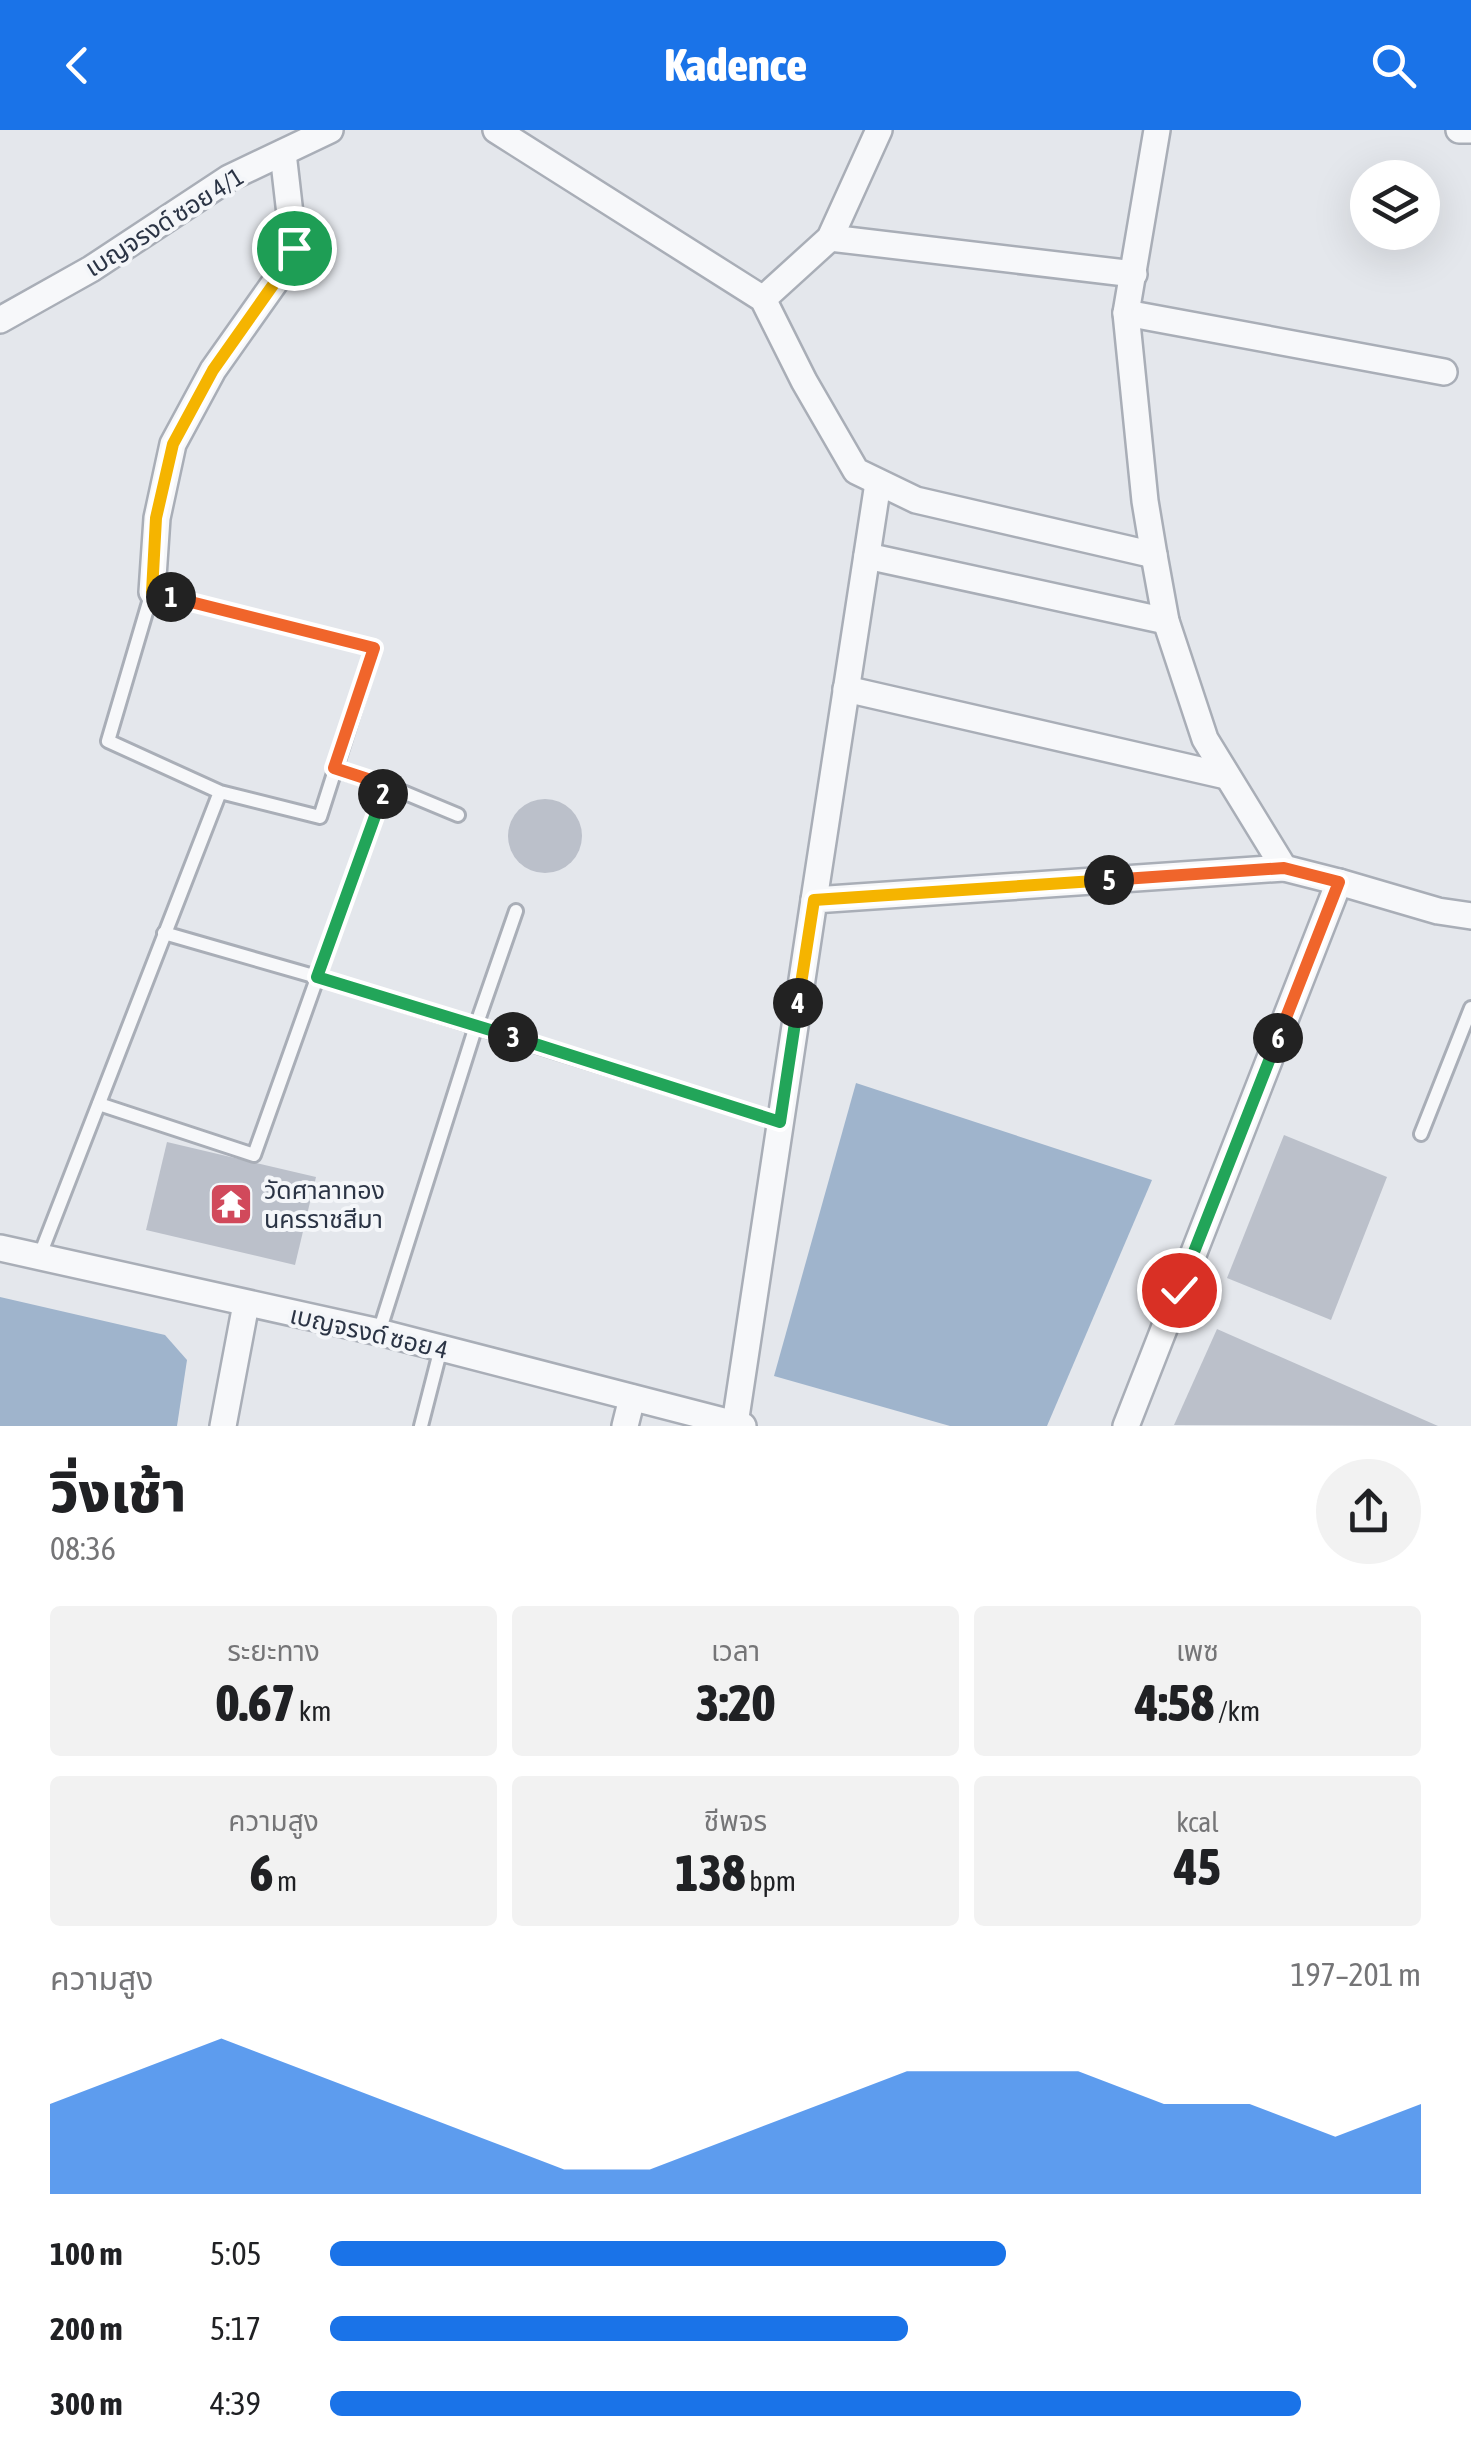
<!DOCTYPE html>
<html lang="th">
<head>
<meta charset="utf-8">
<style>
  body { margin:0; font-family:"Asap Condensed","Noto Sans Thai",sans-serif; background:#f2f2f2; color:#202124; height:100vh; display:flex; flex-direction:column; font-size:38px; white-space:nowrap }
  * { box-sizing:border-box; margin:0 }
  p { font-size:32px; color:#757577 }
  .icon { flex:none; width:55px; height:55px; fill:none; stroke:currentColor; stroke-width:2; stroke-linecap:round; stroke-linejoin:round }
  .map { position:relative; height:1296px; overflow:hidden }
  .sheet { display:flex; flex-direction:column; background:#fff; flex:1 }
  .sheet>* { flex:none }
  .buttons { position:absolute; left:1350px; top:30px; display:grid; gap:20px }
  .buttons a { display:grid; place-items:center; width:90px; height:90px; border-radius:50%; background:#fff; box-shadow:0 10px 40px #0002; font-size:50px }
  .pin { position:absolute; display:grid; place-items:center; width:85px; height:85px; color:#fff; margin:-42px; border:5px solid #fff; border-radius:50%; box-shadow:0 2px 10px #0007 }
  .km { position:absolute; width:50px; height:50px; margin:-25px; border-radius:50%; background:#222; color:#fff; font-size:28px; line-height:50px; text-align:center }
  .round { display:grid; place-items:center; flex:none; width:105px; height:105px; border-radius:52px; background:#f2f2f2 }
  .headline { display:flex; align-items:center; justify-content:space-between; height:170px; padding:0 50px }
  h1 { font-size:55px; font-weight:800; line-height:75px }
  .stats { display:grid; grid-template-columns:repeat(3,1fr); gap:15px; height:170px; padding:10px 50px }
  .stats div { display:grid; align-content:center; border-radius:10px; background:#f2f2f2; text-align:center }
  .stats b { font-size:50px; font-weight:800 }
  .stats small { font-size:28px; font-weight:400 }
  .stats p { font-size:28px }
  .chart { height:280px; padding:20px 50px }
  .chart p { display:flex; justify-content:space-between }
  .chart svg { width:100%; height:180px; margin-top:10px; fill:#1a73e8; opacity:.7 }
  ul { padding:0 50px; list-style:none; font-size:32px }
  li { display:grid; grid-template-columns:160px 120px 1fr; align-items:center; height:75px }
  li i { height:25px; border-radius:12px; background:#1a73e8 }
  header { display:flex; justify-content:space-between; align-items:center; height:130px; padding:0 50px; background:#1a73e8; color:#fff; font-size:45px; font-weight:800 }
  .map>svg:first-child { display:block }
  .water { fill:#9fb4cc }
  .building { fill:#bbc0ca }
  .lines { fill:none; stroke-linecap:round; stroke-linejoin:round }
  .service-casing { stroke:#a9aeb7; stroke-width:18 }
  .minor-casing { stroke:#a9aeb7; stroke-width:30 }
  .service { stroke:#f7f8fa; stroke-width:12 }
  .minor { stroke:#f7f8fa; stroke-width:25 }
  .split-1-casing { stroke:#fff; stroke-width:20 }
  .split-2-casing { stroke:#fff; stroke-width:20 }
  .split-3-casing { stroke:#fff; stroke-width:20 }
  .split-4-casing { stroke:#fff; stroke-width:20 }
  .split-5-casing { stroke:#fff; stroke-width:20 }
  .split-6-casing { stroke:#fff; stroke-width:20 }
  .split-7-casing { stroke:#fff; stroke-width:20 }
  .split-1 { stroke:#f5b400; stroke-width:12 }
  .split-2 { stroke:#f0652b; stroke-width:12 }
  .split-3 { stroke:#22a559; stroke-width:12 }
  .split-4 { stroke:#22a559; stroke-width:12 }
  .split-5 { stroke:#f5b400; stroke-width:12 }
  .split-6 { stroke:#f0652b; stroke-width:12 }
  .split-7 { stroke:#22a559; stroke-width:12 }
  .labels { text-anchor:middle; stroke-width:8; stroke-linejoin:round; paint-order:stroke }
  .street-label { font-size:25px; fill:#2b3445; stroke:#f4f6f9 }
  .poi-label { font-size:25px; fill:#2b3445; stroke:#f4f6f9; text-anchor:start }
</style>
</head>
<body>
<header><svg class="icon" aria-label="back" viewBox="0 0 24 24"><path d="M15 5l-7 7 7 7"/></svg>Kadence<svg class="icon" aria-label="search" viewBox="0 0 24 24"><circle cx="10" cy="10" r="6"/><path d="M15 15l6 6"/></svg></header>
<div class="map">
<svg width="1471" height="1296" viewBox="0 0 1471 1296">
  <rect width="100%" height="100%" fill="#e4e7ec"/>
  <!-- water -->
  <g class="water">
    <polygon points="856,953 1152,1050 1047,1296 950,1296 774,1246"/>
    <polygon points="0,1167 165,1205 187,1230 177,1296 0,1296"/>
  </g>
  <!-- building -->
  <g class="building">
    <circle cx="545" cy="706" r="37"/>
    <polygon points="1284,1005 1387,1047 1331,1190 1227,1148"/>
    <polygon points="167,1012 316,1047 295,1135 146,1100"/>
    <polygon points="1217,1199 1438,1296 1174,1295"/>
  </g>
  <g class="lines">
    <!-- service casing -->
    <g class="service-casing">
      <g id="service">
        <polyline points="334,639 386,655 458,685"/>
        <polyline points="164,803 317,847 780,992"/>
        <polyline points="99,974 254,1025 386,655"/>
        <polyline points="1421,1004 1471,878"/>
        <polyline points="40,1125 220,662 108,611 152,462 374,518 320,687 220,662"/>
        <polyline points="379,1202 476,896 516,781"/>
        <polyline points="421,1296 441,1218"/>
      </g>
    </g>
    <!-- minor casing -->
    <g class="minor-casing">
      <g id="minor">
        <polyline points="496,0 763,169 804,251 856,341 916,370 1154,425"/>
        <polyline points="1459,0 1470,0"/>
        <polyline points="830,108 1134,144"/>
        <polyline points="763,169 830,108 879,0"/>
        <polyline points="1126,183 1444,242"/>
        <polyline points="0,190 91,139 229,48 330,0"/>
        <polyline points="867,426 1166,491"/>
        <polyline points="152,462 157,388 173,314 213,240 285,138 294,119 283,23"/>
        <polyline points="846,559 1226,646"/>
        <polyline points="1284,738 1339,752"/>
        <polyline points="814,770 878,353"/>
        <polyline points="0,1118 379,1202 743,1296"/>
        <polyline points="735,1294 814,770 1284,738 1205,609 1166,491 1154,425 1145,371 1126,183 1157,0"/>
        <polyline points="223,1296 246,1174"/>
        <polyline points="625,1296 632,1268"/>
        <polyline points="1126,1296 1339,752 1438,781 1471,786"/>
      </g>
    </g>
    <!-- service -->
    <use href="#service" class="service"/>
    <!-- minor -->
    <use href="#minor" class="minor"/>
  </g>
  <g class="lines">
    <!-- split-1 casing -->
    <g class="split-1-casing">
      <polyline id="split-1" points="171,467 152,462 156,388 173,314 213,240 285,138 294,118"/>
    </g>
    <!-- split-2 casing -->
    <g class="split-2-casing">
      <polyline id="split-2" points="171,467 374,518 334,638 386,655 383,664"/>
    </g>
    <!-- split-3 casing -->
    <g class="split-3-casing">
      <polyline id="split-3" points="383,664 317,847 513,907"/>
    </g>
    <!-- split-4 casing -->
    <g class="split-4-casing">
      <polyline id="split-4" points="513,907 780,992 798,873"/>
    </g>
    <!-- split-5 casing -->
    <g class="split-5-casing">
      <polyline id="split-5" points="798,873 814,770 1109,750"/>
    </g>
    <!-- split-6 casing -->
    <g class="split-6-casing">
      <polyline id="split-6" points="1109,750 1284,738 1339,752 1278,908"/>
    </g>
    <!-- split-7 casing -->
    <g class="split-7-casing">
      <polyline id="split-7" points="1179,1160 1278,908"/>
    </g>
    <!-- split-1 -->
    <use href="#split-1" class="split-1"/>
    <!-- split-2 -->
    <use href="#split-2" class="split-2"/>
    <!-- split-3 -->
    <use href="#split-3" class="split-3"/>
    <!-- split-4 -->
    <use href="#split-4" class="split-4"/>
    <!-- split-5 -->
    <use href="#split-5" class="split-5"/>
    <!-- split-6 -->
    <use href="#split-6" class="split-6"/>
    <!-- split-7 -->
    <use href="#split-7" class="split-7"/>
  </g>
  <!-- icons -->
  <defs>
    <g id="temple-square" transform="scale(2.25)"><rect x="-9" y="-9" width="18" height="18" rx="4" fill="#d1495b" stroke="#f4f6f9"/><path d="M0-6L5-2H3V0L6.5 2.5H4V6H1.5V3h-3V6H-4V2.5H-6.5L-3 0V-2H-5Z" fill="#fff"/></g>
  </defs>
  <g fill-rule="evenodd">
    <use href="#temple-square" x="231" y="1074"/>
  </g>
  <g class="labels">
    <!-- street labels -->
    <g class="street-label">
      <text transform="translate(164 92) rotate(-32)" y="9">เบญจรงด์ ซอย 4/1</text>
      <text transform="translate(369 1202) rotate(13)" y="9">เบญจรงด์ ซอย 4</text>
    </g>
    <!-- poi labels -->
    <g class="poi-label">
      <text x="264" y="1069">วัดศาลาทอง<tspan x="264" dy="29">นครราชสีมา</tspan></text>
    </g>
  </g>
</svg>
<div class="buttons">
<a><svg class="icon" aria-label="layers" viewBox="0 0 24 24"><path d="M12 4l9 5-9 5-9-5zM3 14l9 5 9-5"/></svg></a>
</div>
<div class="pin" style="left:294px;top:118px;background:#1e9e55"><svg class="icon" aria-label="arrive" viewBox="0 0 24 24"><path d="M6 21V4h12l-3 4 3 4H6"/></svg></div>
<div class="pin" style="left:1179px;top:1160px;background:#d93025"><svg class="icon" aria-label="check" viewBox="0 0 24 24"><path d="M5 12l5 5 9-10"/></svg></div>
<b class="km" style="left:171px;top:467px">1</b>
<b class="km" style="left:383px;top:664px">2</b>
<b class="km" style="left:513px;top:907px">3</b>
<b class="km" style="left:798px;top:873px">4</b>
<b class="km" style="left:1109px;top:750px">5</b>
<b class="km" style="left:1278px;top:908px">6</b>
</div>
<section class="sheet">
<div class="headline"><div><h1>วิ่งเช้า</h1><p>08:36</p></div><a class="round"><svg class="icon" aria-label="share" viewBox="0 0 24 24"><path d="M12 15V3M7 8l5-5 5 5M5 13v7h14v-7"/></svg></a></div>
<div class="stats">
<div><p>ระยะทาง</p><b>0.67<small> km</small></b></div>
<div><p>เวลา</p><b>3:20</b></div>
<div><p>เพซ</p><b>4:58<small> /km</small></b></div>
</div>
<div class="stats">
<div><p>ความสูง</p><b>6<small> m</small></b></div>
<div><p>ชีพจร</p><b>138<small> bpm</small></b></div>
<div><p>kcal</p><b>45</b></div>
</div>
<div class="chart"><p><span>ความสูง</span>197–201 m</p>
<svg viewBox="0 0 160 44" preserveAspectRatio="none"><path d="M0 44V22L10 14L20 6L30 14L40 22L50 30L60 38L70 38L80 30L90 22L100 14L110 14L120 14L130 22L140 22L150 30L160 22V44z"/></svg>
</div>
<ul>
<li><b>100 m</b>5:05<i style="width:62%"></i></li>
<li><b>200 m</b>5:17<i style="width:53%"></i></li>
<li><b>300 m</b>4:39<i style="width:89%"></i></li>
</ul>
</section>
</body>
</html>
